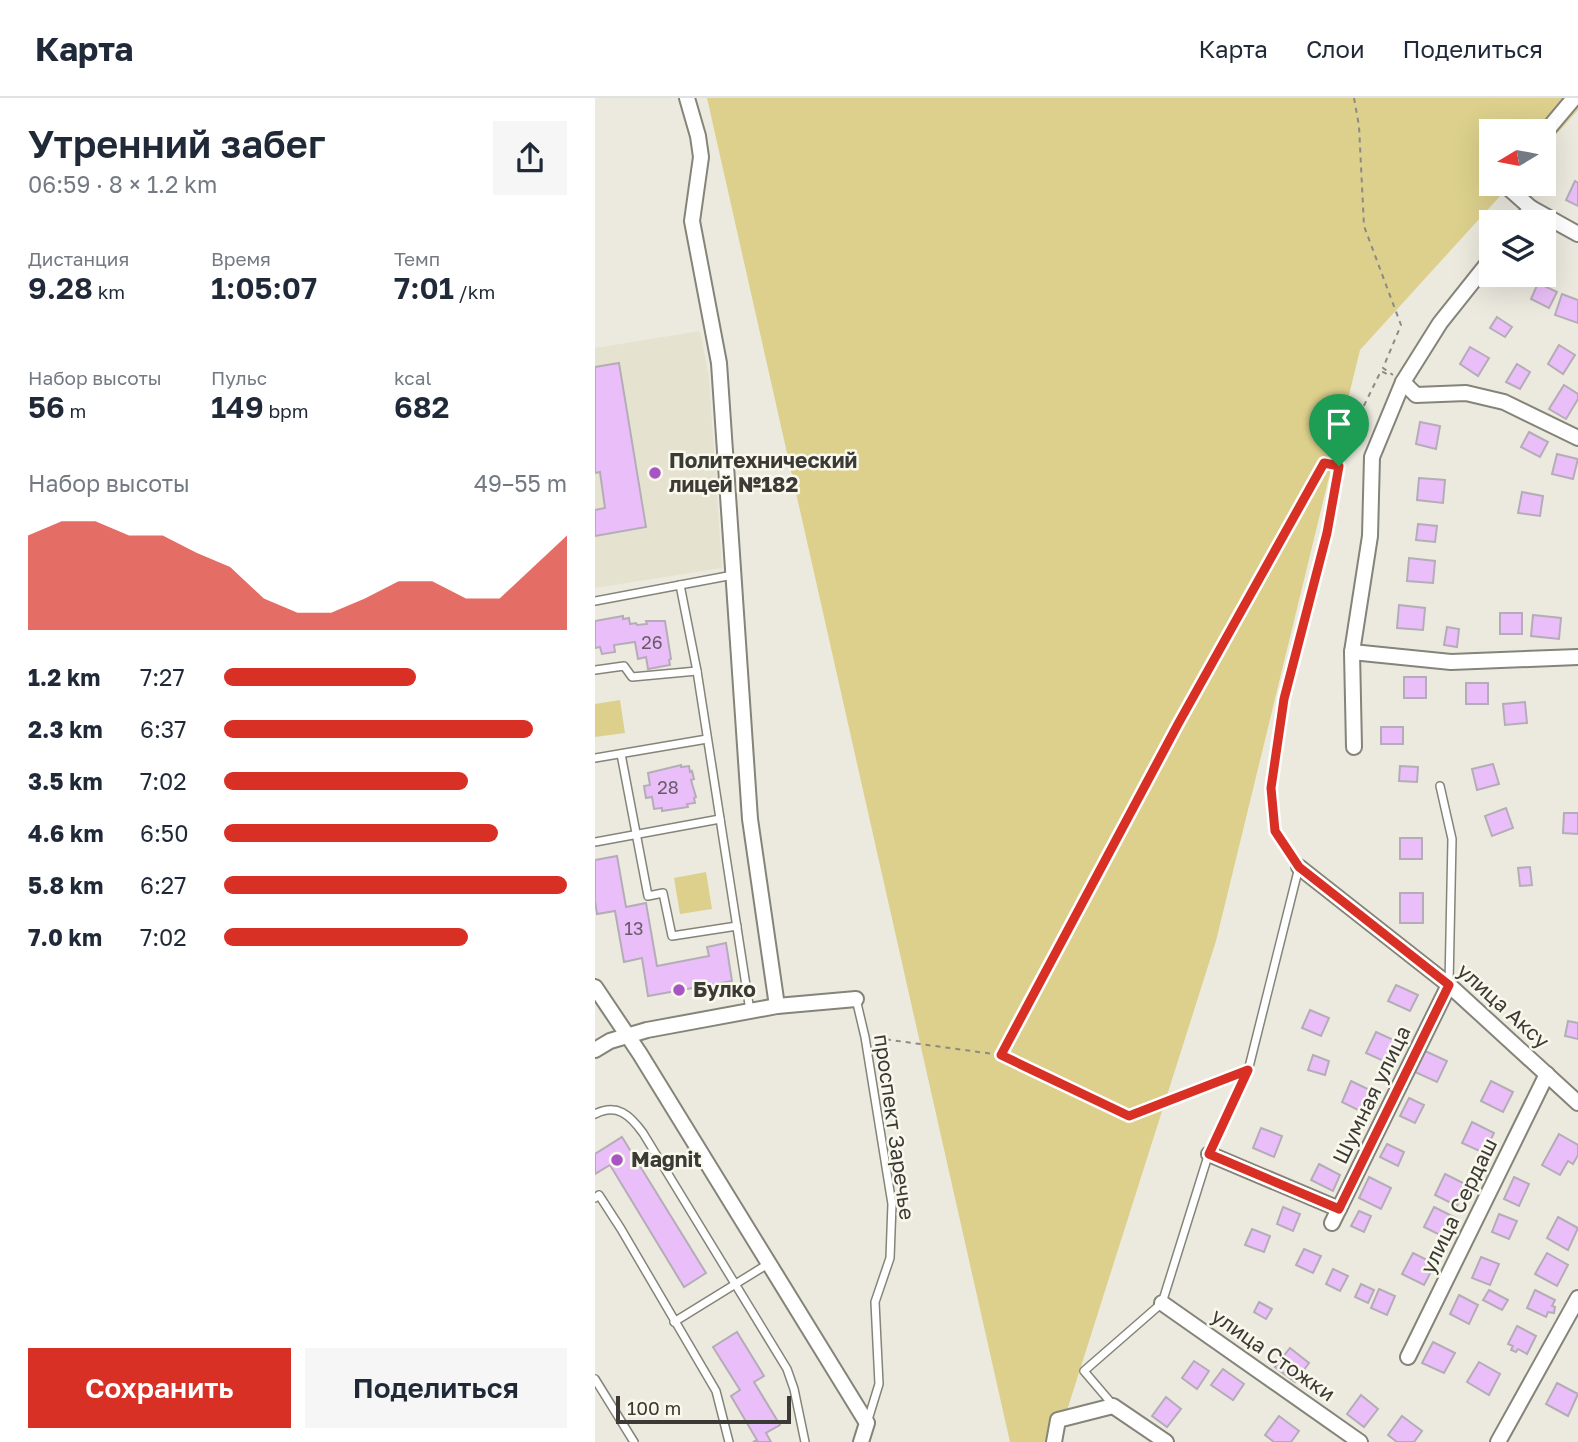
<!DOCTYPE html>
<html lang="ru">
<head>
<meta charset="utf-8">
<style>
  body { margin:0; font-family:"Golos Text",sans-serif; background:#f6f6f7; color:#1f2937; height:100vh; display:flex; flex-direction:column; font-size:26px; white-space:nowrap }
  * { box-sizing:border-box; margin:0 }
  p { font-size:23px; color:#747a83 }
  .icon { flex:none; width:38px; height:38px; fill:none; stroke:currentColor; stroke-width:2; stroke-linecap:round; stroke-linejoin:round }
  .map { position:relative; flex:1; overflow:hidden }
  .details { display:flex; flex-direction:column; background:#fff; width:595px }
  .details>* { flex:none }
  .needle { width:46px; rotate:260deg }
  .tools { position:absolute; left:884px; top:21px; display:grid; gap:14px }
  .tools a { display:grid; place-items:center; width:77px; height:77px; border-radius:0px; background:#fff; box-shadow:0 7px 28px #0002; font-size:35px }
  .scale { position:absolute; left:21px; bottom:18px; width:175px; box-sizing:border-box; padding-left:7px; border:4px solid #3b3a35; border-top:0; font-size:19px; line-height:24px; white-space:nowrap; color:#3b3a35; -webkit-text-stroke:5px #f9f8ec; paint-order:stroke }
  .pin { position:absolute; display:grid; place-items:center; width:60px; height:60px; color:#fff; margin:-72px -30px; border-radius:50% 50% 50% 0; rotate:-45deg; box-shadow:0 0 7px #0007 }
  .pin .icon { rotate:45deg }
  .round { display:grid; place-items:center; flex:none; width:74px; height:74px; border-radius:0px; background:#f6f6f7 }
  .head { display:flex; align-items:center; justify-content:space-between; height:119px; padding:0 28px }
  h1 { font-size:38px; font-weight:600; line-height:52px }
  .metrics { display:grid; grid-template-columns:repeat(3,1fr); gap:10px; height:119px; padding:7px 28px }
  .metrics div { display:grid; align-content:center }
  .metrics b { font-size:30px; font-weight:600 }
  .metrics small { font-size:19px; font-weight:400 }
  .metrics p { font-size:19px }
  .chart { height:196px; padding:14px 28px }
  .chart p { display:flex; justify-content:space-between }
  .chart svg { width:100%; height:126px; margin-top:7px; fill:#d93025; opacity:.7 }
  .cta { display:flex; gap:14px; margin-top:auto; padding:14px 28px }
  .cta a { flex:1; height:80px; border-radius:0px; background:#d93025; color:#fff; font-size:28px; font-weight:600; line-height:80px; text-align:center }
  .cta a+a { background:#f6f6f7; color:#1f2937 }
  ul { padding:0 28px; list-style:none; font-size:23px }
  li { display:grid; grid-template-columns:112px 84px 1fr; align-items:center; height:52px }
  li i { height:18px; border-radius:9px; background:#d93025 }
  header { display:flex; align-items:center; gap:42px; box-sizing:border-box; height:98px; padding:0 35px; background:#fff; border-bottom:2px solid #e0e1e3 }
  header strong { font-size:33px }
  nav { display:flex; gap:38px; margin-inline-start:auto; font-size:24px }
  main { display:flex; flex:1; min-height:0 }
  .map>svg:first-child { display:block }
  .built { fill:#e5e2cf }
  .green { fill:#dcd08c }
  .building { fill:#eabff9; stroke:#b4adb7; stroke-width:2 }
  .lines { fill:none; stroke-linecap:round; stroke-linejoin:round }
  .service-casing { stroke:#858479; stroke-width:10 }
  .minor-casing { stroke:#858479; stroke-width:18 }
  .path { stroke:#8c8b83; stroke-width:2; stroke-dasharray:5 5; stroke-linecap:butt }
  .service { stroke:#fff; stroke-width:7 }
  .minor { stroke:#fff; stroke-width:14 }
  .route-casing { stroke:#fff; stroke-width:14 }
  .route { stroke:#d93025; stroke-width:9 }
  .poi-dot { fill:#a855c4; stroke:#f9f8ec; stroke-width:2.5 }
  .labels { text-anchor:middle; stroke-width:5; stroke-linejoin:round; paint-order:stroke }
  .number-label { font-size:18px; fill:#675b66 }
  .poi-label { font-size:21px; font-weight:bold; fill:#3b3a35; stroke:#f9f8ec; text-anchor:start }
  .street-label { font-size:21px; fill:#3b3a35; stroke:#f9f8ec }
</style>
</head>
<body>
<header>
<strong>Карта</strong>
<nav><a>Карта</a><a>Слои</a><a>Поделиться</a></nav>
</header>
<main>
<section class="details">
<div class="head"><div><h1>Утренний забег</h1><p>06:59 · 8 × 1.2 km</p></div><a class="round"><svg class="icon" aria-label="share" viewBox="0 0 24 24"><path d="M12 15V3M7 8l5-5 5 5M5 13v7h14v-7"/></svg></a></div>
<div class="metrics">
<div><p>Дистанция</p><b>9.28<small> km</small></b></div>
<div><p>Время</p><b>1:05:07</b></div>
<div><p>Темп</p><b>7:01<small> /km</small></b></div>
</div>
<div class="metrics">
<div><p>Набор высоты</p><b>56<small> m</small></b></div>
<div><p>Пульс</p><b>149<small> bpm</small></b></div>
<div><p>kcal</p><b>682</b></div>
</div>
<div class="chart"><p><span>Набор высоты</span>49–55 m</p>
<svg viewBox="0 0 160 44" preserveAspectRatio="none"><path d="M0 44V11L10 6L20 6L30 11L40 11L50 17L60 22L70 33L80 38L90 38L100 33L110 27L120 27L130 33L140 33L150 22L160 11V44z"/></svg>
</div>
<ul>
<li><b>1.2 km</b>7:27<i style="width:56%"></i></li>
<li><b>2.3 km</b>6:37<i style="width:90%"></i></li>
<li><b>3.5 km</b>7:02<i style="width:71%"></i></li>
<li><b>4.6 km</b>6:50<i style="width:80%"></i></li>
<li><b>5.8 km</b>6:27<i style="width:100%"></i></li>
<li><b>7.0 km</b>7:02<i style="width:71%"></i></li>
</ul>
<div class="cta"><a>Сохранить</a><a>Поделиться</a></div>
</section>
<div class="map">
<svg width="983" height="1344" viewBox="0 0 983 1344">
  <rect width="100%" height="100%" fill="#eceadf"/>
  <!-- built -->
  <polygon class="built" points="105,233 114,280 127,470 0,490 0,250"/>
  <!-- green -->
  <g class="green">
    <polygon points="112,0 983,0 983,12 949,50 948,33 896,33 896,86 916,86 765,252 621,843 462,1344 415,1344"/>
    <polygon points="25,602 30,635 0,639 0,606"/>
    <polygon points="111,774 117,811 85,816 79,780"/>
  </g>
  <!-- building -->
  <g class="building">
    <polygon points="980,83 983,85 983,108 971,102"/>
    <polygon points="943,185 962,194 954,210 936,201"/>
    <polygon points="967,196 983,202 983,225 960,217"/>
    <polygon points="902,219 917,229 910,239 895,230"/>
    <polygon points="964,247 980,257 968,276 953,266"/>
    <polygon points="875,249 894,260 883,278 865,266"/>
    <polygon points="24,265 51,429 0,438 0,412 10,410 5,374 0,375 0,269"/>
    <polygon points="922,266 935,274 925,291 911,284"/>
    <polygon points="969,287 983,296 983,301 971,321 954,311"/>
    <polygon points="825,324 845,328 841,351 821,346"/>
    <polygon points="934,334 953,344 945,359 926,349"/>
    <polygon points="962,356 983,361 978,381 957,376"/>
    <polygon points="824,380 850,382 848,405 822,402"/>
    <polygon points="927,394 948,398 945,418 923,415"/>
    <polygon points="823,426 842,428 840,444 821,442"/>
    <polygon points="814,460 840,463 838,485 812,483"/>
    <polygon points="804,507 830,510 828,532 802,530"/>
    <rect x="905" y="515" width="22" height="21"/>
    <polygon points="938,517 966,520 964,541 936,538"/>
    <polygon points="28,518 28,521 34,520 35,526 41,525 42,527 52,526 51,523 70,523 76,561 74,562 75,567 53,571 51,559 43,561 40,544 19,547 20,554 7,556 5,549 0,550 0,523"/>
    <polygon points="852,529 864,531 862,549 849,547"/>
    <rect x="809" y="579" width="22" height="21"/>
    <rect x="871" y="585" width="22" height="21"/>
    <polygon points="930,604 932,625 910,627 908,606"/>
    <rect x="786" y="629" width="22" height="17"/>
    <polygon points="898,666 904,686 882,692 877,671"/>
    <polygon points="86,667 86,669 94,668 95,674 97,673 99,681 96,682 101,699 99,700 100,705 92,706 93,709 67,713 67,710 59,711 57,699 51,700 49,688 55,687 53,675"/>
    <polygon points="805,668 823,669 822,684 804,683"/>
    <polygon points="911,710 918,730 897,738 890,718"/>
    <polygon points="969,715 983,715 983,736 968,735"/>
    <rect x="805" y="740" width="22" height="21"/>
    <polygon points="22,758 31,809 51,805 62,868 114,858 112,849 131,845 137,883 53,898 47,860 29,864 20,813 2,816 0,803 0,762"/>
    <polygon points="935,769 937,787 925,788 923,770"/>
    <rect x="805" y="795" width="23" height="30"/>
    <polygon points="801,887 823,897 815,913 793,903"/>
    <polygon points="715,912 734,920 726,938 707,930"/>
    <polygon points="973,923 983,925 983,941 970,938"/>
    <polygon points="781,934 803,944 793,965 771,955"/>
    <polygon points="830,953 852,963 842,984 820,974"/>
    <polygon points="718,957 734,963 730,977 713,972"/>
    <polygon points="756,983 779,994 769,1015 747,1004"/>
    <polygon points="896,983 918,994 908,1014 886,1003"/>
    <polygon points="814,1000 829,1007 820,1025 805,1018"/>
    <polygon points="877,1024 899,1035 889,1055 867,1045"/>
    <polygon points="666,1030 687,1038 679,1059 658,1050"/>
    <polygon points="964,1036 983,1047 983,1057 978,1066 973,1063 965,1077 947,1067"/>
    <polygon points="27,1039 111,1175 89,1189 15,1067 0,1076 0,1056"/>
    <polygon points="792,1046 809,1054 803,1068 785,1059"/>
    <polygon points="724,1066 745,1077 738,1093 716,1082"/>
    <polygon points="850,1076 872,1087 862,1108 840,1097"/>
    <polygon points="774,1079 796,1090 786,1111 764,1100"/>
    <polygon points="919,1079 934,1086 924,1108 909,1101"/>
    <polygon points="688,1109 705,1116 698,1133 682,1126"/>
    <polygon points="839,1109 861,1120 851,1140 829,1129"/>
    <polygon points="764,1113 776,1118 769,1134 756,1128"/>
    <polygon points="904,1116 922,1123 914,1141 897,1134"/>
    <polygon points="963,1119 983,1130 973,1152 952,1140"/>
    <polygon points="657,1131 675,1138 669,1154 650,1147"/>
    <polygon points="709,1151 726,1158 718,1175 701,1167"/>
    <polygon points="818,1155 840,1166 829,1187 807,1176"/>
    <polygon points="952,1155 973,1167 962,1188 940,1176"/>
    <polygon points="886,1159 904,1166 895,1187 877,1180"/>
    <polygon points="738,1171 753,1178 745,1193 731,1186"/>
    <polygon points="766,1186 779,1192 773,1205 760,1199"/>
    <polygon points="784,1191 800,1198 792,1217 776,1210"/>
    <polygon points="894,1192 913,1202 907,1212 888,1202"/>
    <polygon points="940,1192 960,1202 957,1208 960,1209 959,1215 953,1214 951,1219 932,1210"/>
    <polygon points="864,1197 883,1207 874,1226 855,1216"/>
    <polygon points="664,1204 677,1211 671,1221 659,1214"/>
    <polygon points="922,1228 941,1238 932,1256 923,1251 921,1254 916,1252 918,1248 913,1246"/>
    <polygon points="142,1234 169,1278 159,1284 185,1327 171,1335 176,1344 158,1344 162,1342 136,1298 145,1292 118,1249"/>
    <polygon points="838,1244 860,1255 849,1275 827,1265"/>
    <polygon points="695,1250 714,1265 700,1284 680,1269"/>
    <polygon points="599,1263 614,1273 602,1291 587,1280"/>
    <polygon points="884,1264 905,1276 894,1297 872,1284"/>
    <polygon points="628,1271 649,1286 638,1302 616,1287"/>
    <polygon points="962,1285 983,1296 973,1318 951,1306"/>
    <polygon points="766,1297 783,1311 769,1329 752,1316"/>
    <polygon points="571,1299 586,1311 572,1329 557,1318"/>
    <polygon points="684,1318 704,1333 696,1344 679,1344 670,1337"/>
    <polygon points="807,1318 827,1333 819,1344 802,1344 793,1337"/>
  </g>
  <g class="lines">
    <!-- service casing -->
    <g class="service-casing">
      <g id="service">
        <polyline points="85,487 102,573 155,913"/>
        <polyline points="0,503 138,477"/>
        <polyline points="0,572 29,568 37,579 102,573"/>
        <polyline points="26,656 53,798 68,795 77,838 142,828"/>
        <polyline points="0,660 112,641"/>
        <polyline points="845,688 857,741 854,886"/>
        <polyline points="0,744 125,721"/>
        <polyline points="261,901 270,939 297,1106 295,1160 280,1204 284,1286 272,1325"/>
        <path d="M 0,1016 C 22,1005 35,1017 48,1035 L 192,1271 L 199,1291 L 210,1344"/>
        <polyline points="0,1100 4,1097 26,1131 121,1293 134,1344"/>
        <polyline points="79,1224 173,1166"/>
        <polyline points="0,1281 39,1344"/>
        <polyline points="518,1307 489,1273 567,1205 613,1058 653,973 704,769"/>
      </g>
    </g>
    <!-- minor casing -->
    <g class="minor-casing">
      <g id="minor">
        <polyline points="92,0 103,38 106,59 97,123 124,265 155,721 182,908"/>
        <polyline points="948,37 979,0"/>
        <polyline points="909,86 936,110 925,124"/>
        <polyline points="936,110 983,136"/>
        <polyline points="808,284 821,297 871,295 909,304 983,340"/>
        <polyline points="757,554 856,564 983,559"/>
        <polyline points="759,649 757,554 775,438 777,359 808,284 845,225 896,161"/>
        <polyline points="704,769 854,887 983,1005"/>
        <polyline points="0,889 45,956 272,1325 266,1344"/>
        <polyline points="0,952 15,943 52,932 182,908 261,901"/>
        <polyline points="614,1056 744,1111"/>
        <polyline points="737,1125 854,887"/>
        <polyline points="567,1205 765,1344"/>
        <polyline points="813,1259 952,976"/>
        <polyline points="459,1344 463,1322 518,1308 571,1344"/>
        <polyline points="903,1344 983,1200"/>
      </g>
    </g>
    <!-- path -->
    <g class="path">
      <polyline points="759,0 764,28 769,128 806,227 788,270 798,277"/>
      <polyline points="698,759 680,733 676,690 689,601 732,435 747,352 786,273 796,278"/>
      <polyline points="281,940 406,957 534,1018 639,978"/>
      <polyline points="406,957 582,626 729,365 742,367"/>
    </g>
    <!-- service -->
    <use href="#service" class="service"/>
    <!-- minor -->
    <use href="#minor" class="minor"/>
  </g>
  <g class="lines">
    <!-- route casing -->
    <g class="route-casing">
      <polygon id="route" points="729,365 744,368 732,435 689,601 676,690 680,733 704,769 854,887 744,1111 614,1056 653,972 534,1018 406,957 583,626"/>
    </g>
    <!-- route -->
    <use href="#route" class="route"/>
  </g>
  <!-- markers -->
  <g class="poi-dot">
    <circle cx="60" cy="375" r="7"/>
    <circle cx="84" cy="892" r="7"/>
    <circle cx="22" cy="1062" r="7"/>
  </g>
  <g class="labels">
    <!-- number labels -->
    <g class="number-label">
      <text x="57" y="551">26</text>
      <text x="73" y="696">28</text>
      <text x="39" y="837">13</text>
    </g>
    <!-- poi labels -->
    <g class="poi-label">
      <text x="74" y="370">Политехнический<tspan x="74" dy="24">лицей №182</tspan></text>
      <text x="98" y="899">Булко</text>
      <text x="36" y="1069">Magnit</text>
    </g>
    <!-- street labels -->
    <g class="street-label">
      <text transform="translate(908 908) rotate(42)" y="7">улица Аксу</text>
      <text transform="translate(777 997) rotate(-64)" y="7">Шумная улица</text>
      <text transform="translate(299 1029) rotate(82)" y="7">проспект Заречье</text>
      <text transform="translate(864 1108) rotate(-64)" y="7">улица Сердаш</text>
      <text transform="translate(678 1257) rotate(35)" y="7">улица Стожки</text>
    </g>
  </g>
</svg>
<div class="tools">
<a><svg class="needle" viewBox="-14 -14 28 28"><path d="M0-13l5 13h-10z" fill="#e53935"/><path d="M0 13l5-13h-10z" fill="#747a83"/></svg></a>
<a><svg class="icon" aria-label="layers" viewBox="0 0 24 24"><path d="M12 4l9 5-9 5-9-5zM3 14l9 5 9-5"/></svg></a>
</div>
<div class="scale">100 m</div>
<div class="pin" style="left:744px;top:368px;background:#1e9e55"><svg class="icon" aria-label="arrive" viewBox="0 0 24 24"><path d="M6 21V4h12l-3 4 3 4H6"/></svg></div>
</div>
</main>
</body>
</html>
